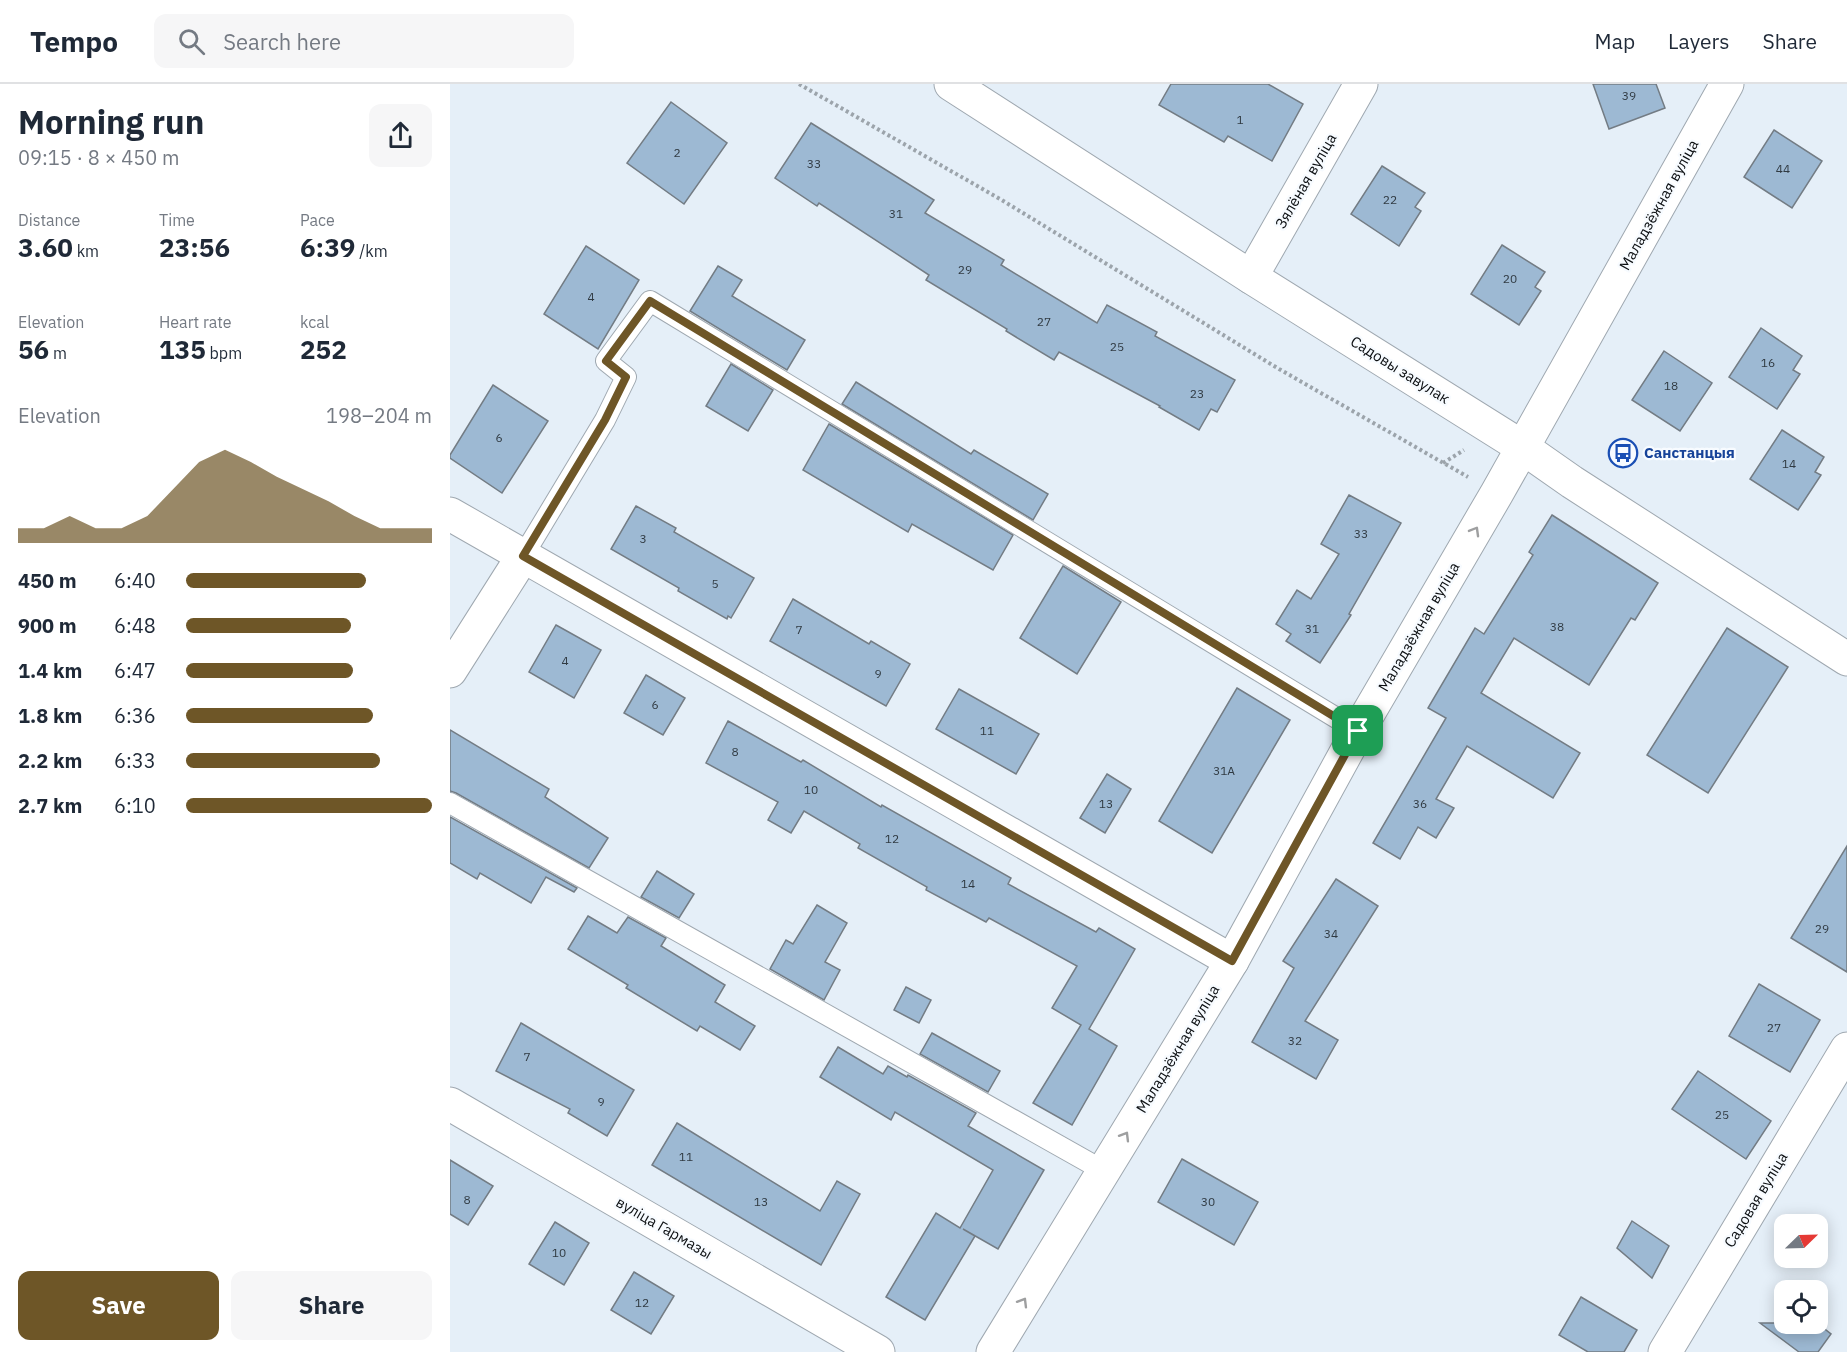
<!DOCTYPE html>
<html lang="en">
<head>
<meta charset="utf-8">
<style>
  body { margin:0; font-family:"IBM Plex Sans",sans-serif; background:#f6f6f7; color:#1f2937; height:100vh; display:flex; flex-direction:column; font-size:22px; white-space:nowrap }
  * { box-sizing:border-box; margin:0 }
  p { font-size:20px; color:#747a83 }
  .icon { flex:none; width:33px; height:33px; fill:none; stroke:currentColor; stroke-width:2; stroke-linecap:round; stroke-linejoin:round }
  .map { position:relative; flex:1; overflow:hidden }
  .sheet { display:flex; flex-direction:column; background:#fff; width:450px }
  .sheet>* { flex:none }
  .needle { width:39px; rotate:67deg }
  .tools { position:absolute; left:1324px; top:1130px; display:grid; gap:12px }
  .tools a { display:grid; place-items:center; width:54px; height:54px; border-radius:12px; background:#fff; box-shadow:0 3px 15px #0003; font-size:30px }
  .pin { position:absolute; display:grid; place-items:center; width:51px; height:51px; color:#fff; margin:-26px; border-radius:12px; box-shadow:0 3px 9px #0006 }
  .round { display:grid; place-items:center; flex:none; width:63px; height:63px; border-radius:12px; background:#f6f6f7 }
  .summary { display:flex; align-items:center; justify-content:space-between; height:102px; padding:0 18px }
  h1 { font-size:33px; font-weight:700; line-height:45px }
  .metrics { display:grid; grid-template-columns:repeat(3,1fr); gap:9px; height:102px; padding:6px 18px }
  .metrics div { display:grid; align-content:center }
  .metrics b { font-size:26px; font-weight:700 }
  .metrics small { font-size:16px; font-weight:400 }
  .metrics p { font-size:16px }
  .chart { height:168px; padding:12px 18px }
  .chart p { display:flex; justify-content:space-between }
  .chart svg { width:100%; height:108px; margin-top:6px; fill:#6e5627; opacity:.7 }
  .cta { display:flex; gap:12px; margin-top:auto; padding:12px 18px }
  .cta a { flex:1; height:69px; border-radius:12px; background:#6e5627; color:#fff; font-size:24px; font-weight:700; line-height:69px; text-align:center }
  .cta a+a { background:#f6f6f7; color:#1f2937 }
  ul { padding:0 18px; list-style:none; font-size:20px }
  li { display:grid; grid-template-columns:96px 72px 1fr; align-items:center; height:45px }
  li i { height:15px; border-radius:8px; background:#6e5627 }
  header { display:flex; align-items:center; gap:36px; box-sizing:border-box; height:84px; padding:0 30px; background:#fff; border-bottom:2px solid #e0e1e3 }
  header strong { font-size:28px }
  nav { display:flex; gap:33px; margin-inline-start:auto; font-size:21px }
  .search { width:420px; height:54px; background:#f6f6f7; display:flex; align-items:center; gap:15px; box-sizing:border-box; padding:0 21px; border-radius:12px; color:#747a83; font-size:22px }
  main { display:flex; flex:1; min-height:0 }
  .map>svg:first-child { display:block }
  .building { fill:#9db9d3; stroke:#737c84; stroke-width:1.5 }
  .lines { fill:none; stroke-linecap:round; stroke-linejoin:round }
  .service-casing { stroke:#9fa8b0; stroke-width:22 }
  .minor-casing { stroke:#9fa8b0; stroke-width:35 }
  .path { stroke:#9ca4ab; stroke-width:4; stroke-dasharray:3 3; stroke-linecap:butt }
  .service { stroke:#fff; stroke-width:20 }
  .minor { stroke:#fff; stroke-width:33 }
  .oneway { stroke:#9e9fa0 }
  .route-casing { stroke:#fff; stroke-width:12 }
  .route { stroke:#6e5627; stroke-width:8 }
  .labels { text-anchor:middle; stroke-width:4.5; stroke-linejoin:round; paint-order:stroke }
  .number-label { font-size:12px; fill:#303a42 }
  .street-label { font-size:15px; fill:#0c0f12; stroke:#f7fbff }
  .transit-label { font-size:15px; font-weight:bold; fill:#164399; stroke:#f7fbff; text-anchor:start }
</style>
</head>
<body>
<header>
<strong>Tempo</strong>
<div class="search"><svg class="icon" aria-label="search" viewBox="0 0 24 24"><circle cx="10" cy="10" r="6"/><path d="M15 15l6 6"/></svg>Search here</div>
<nav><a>Map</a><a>Layers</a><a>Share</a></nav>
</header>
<main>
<section class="sheet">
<div class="summary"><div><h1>Morning run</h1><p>09:15 · 8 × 450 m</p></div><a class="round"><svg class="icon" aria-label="share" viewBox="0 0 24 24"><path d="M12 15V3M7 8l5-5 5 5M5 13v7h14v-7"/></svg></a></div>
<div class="metrics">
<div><p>Distance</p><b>3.60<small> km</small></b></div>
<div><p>Time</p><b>23:56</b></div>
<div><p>Pace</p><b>6:39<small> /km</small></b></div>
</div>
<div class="metrics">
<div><p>Elevation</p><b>56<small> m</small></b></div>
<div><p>Heart rate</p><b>135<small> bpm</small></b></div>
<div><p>kcal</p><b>252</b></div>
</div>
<div class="chart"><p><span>Elevation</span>198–204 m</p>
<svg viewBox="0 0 160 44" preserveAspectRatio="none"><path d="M0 44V38L10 38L20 33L30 38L40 38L50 33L60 22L70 11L80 6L90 11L100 17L110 22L120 27L130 33L140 38L150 38L160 38V44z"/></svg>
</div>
<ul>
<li><b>450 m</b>6:40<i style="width:73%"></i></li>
<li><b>900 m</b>6:48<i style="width:67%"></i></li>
<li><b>1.4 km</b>6:47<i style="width:68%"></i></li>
<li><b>1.8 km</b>6:36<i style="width:76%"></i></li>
<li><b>2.2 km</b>6:33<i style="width:79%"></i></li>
<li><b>2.7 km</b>6:10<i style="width:100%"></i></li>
</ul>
<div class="cta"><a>Save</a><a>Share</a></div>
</section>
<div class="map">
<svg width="1397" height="1268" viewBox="0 0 1397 1268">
  <rect width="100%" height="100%" fill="#e5eff8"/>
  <!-- building -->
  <g class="building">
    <polygon points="721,0 818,0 853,20 822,77 778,52 774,58 709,21"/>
    <polygon points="1143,0 1206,0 1215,24 1159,45"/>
    <polygon points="221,18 277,59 234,120 177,79"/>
    <polygon points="361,39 484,116 475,129 554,176 551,181 647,239 657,221 707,248 705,252 785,296 767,328 761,325 749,346 709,323 710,322 609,268 604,276 556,247 557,245 476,196 479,191 369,119 367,122 325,94"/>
    <polygon points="1324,46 1372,77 1342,124 1294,93"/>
    <polygon points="932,82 975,109 965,123 971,127 949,162 901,130"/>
    <polygon points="1052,161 1095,188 1085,203 1091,207 1069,241 1021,210"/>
    <polygon points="136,162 189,196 148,265 94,230"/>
    <polygon points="268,182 292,196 282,212 355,256 337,286 240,227"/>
    <polygon points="1311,244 1352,272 1343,286 1350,290 1327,325 1279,293"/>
    <polygon points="1214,267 1262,299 1230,347 1182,316"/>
    <polygon points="281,280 323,306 298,347 256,322"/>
    <polygon points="406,298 521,370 524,366 598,410 583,436 392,320"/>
    <polygon points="43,301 98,337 52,409 0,374 0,371"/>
    <polygon points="379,340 563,451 543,486 462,440 458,448 353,386"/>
    <polygon points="1332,346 1374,373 1365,388 1371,391 1348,426 1300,395"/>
    <polygon points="899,411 951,439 899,530 901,531 870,579 836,557 841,550 826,540 847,506 861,515 889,470 871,460"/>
    <polygon points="186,422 226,444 224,448 304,494 281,534 278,532 277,535 228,507 229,504 161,465"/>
    <polygon points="1102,431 1208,499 1185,536 1181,534 1139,601 1064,554 1031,609 1130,669 1103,714 1017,662 986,715 1004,724 986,754 968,743 950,775 923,759 996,634 978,624 1025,544 1034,550 1083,471 1079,468"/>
    <polygon points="613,482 671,518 627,590 570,554"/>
    <polygon points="343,515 419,560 421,557 460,580 436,622 320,557"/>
    <polygon points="106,541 151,566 124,614 79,588"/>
    <polygon points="1277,544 1338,583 1258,709 1197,671"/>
    <polygon points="196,591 235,614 213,651 174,629"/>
    <polygon points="787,604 840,636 762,769 709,737"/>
    <polygon points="509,605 589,650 566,690 486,645"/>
    <polygon points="278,637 351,678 353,676 431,723 432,721 561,794 558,800 646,848 649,844 685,865 639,945 667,962 622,1041 583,1019 631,941 602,924 627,882 539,834 536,838 476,806 477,803 408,764 410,760 354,727 341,749 318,736 328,718 256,679"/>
    <polygon points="0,646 99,705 95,713 158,754 139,784 6,709 0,707"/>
    <polygon points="657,690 681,705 655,749 630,734"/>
    <polygon points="0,733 127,804 124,808 96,793 81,819 30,789 27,795 0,779"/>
    <polygon points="1397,762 1397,888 1341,854"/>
    <polygon points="207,787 244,810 229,834 191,813"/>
    <polygon points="886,795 928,822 855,937 888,956 866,995 802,958 844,884 833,877"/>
    <polygon points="367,821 397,839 375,878 390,886 374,916 320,885 336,856 343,860"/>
    <polygon points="138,832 167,849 178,833 216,854 211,862 275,901 265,918 305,942 290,966 250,942 247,947 176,904 178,901 118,865"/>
    <polygon points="1309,900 1370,936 1340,988 1279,952"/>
    <polygon points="456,903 481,916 469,939 444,926"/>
    <polygon points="71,939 184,1006 157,1052 118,1029 120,1025 46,987"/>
    <polygon points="482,949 550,987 538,1008 470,970"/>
    <polygon points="388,963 433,990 438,982 457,993 458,991 526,1029 518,1042 594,1086 548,1165 513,1145 525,1152 475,1236 436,1213 486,1129 510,1144 543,1086 445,1028 441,1036 370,993"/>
    <polygon points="1248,987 1321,1037 1296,1075 1222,1025"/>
    <polygon points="227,1039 370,1127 387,1097 410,1110 371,1181 202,1081"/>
    <polygon points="732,1075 808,1118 784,1161 708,1118"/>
    <polygon points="0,1076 43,1102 18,1141 0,1130"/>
    <polygon points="1182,1137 1219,1162 1202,1194 1167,1164"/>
    <polygon points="105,1138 139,1159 114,1201 79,1180"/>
    <polygon points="184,1188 224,1212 201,1250 161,1226"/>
    <polygon points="1131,1213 1187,1246 1174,1268 1138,1268 1109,1251"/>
    <polygon points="1310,1239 1367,1239 1381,1250 1368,1268 1349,1268"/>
  </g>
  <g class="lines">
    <!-- service casing -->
    <g class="service-casing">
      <g id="service">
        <polyline points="73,472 155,336 176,293 156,277 200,217 908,647"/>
        <polyline points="0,719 654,1087"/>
      </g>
    </g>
    <!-- minor casing -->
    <g class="minor-casing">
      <g id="minor">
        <polyline points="501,0 801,193 1072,363 1122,398 1397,575"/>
        <polyline points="801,193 911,0"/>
        <polyline points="0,430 782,877"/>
        <polyline points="0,587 73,472"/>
        <polyline points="0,1020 428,1268"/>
        <polyline points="543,1268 782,877 908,647 1047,409 1277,0"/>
        <polyline points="1215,1268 1397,965"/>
      </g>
    </g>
    <!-- path -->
    <g class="path">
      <polyline points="349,0 550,115 829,285 1018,393"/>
      <polyline points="993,379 1014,366"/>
    </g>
    <!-- service -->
    <use href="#service" class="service"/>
    <!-- minor -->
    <use href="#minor" class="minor"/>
  </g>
  <!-- one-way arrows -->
  <defs><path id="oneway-chevron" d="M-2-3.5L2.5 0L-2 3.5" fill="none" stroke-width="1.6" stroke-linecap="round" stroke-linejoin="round" transform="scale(1.5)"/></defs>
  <g class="oneway">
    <use href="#oneway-chevron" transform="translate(1025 447) rotate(-60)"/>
    <use href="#oneway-chevron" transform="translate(675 1052) rotate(-59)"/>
    <use href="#oneway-chevron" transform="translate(573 1218) rotate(-59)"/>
  </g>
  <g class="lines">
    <!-- route casing -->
    <g class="route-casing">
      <polygon id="route" points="200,217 908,647 782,877 73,472 155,336 176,293 156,277"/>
    </g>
    <!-- route -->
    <use href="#route" class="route"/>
  </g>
  <!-- icons -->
  <defs>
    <g id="bus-ring" transform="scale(1.5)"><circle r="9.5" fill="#f7fbff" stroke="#1a4fb4" stroke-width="1.5"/><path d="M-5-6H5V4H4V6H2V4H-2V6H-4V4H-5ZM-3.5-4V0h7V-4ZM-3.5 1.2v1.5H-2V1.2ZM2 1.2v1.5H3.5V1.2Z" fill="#1a4fb4"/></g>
  </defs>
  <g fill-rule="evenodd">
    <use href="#bus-ring" x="1173" y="369"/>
  </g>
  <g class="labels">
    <!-- number labels -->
    <g class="number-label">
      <text x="1179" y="16">39</text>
      <text x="790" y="40">1</text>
      <text x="227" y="73">2</text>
      <text x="364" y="84">33</text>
      <text x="1333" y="89">44</text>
      <text x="940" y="120">22</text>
      <text x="446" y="134">31</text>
      <text x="515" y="190">29</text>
      <text x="1060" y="199">20</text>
      <text x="141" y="217">4</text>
      <text x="594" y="242">27</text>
      <text x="667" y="267">25</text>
      <text x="1318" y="283">16</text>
      <text x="1221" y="306">18</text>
      <text x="747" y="314">23</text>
      <text x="49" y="358">6</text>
      <text x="1339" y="384">14</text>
      <text x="911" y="454">33</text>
      <text x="193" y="459">3</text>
      <text x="265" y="504">5</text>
      <text x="1107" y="547">38</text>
      <text x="862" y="549">31</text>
      <text x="349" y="550">7</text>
      <text x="115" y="581">4</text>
      <text x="428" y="594">9</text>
      <text x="205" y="625">6</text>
      <text x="537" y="651">11</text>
      <text x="285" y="672">8</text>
      <text x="774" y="691">31А</text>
      <text x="361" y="710">10</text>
      <text x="656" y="724">13</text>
      <text x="970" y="724">36</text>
      <text x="442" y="759">12</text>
      <text x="518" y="804">14</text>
      <text x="1372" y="849">29</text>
      <text x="881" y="854">34</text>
      <text x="1324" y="948">27</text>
      <text x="845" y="961">32</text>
      <text x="77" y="977">7</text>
      <text x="151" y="1022">9</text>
      <text x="1272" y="1035">25</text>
      <text x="236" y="1077">11</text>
      <text x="17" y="1120">8</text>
      <text x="311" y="1122">13</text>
      <text x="758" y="1122">30</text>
      <text x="109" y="1173">10</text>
      <text x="192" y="1223">12</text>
    </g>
    <!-- street labels -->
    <g class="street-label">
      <text transform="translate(856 97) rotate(-60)" y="5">Зялёная вуліца</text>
      <text transform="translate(1209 121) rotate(-61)" y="5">Маладзёжная вуліца</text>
      <text transform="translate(950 286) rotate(32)" y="5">Садовы завулак</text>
      <text transform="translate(969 543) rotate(-60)" y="5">Маладзёжная вуліца</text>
      <text transform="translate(728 965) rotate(-59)" y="5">Маладзёжная вуліца</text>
      <text transform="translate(1306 1116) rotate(-59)" y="5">Садовая вуліца</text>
      <text transform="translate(214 1144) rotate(30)" y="5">вуліца Гармазы</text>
    </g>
    <!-- transit labels -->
    <g class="transit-label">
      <text x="1194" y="374">Санстанцыя</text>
    </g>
  </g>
</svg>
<div class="tools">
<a><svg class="needle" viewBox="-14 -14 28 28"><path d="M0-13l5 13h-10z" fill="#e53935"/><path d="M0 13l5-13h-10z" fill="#747a83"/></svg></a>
<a><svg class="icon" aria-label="locate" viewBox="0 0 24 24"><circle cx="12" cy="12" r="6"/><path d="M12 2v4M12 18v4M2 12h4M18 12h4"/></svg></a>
</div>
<div class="pin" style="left:908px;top:647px;background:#1e9e55"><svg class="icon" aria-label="arrive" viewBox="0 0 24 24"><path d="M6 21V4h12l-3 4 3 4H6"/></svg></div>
</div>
</main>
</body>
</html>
